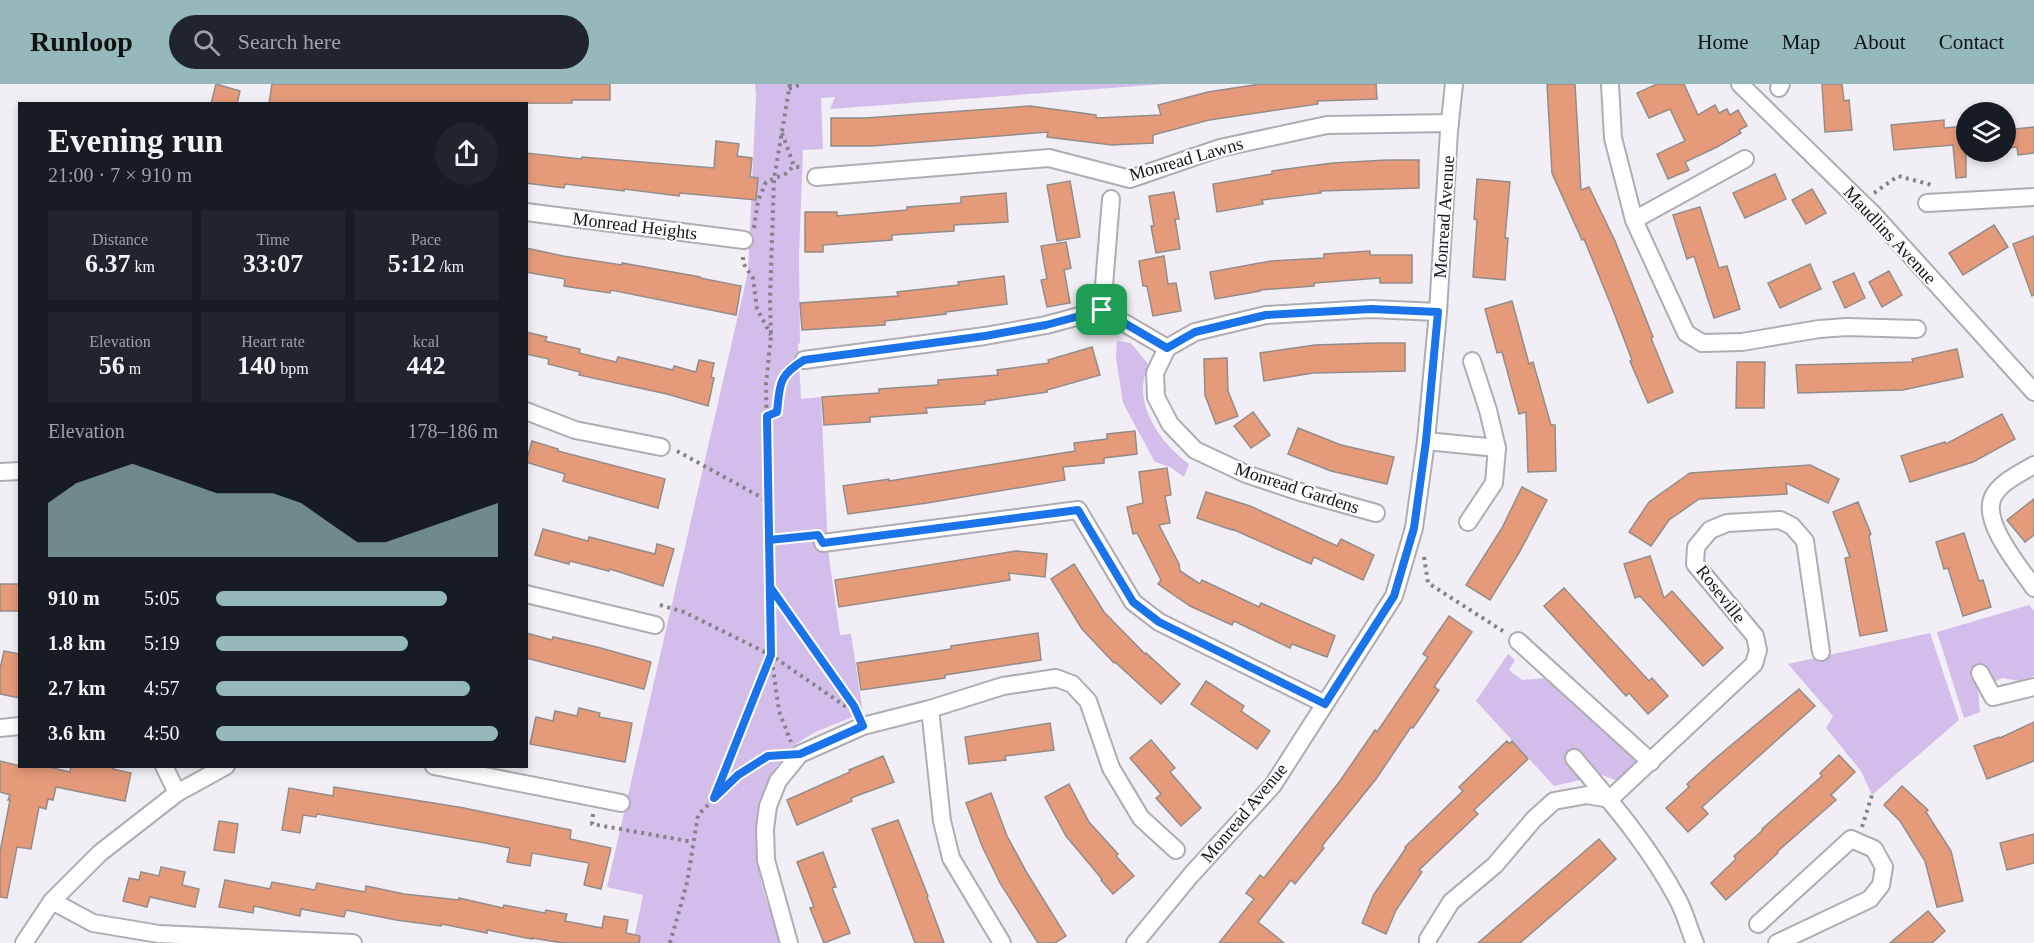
<!DOCTYPE html>
<html lang="en">
<head>
<meta charset="utf-8">
<style>
  body { margin:0; font-family:"Times New Roman",serif; background:#20242c; color:#f1f3f6; height:100vh; display:flex; flex-direction:column; font-size:22px; white-space:nowrap }
  * { box-sizing:border-box; margin:0 }
  p { font-size:20px; color:#9ea1a6 }
  .icon { flex:none; width:33px; height:33px; fill:none; stroke:currentColor; stroke-width:2; stroke-linecap:round; stroke-linejoin:round }
  .map { position:relative; flex:1; overflow:hidden }
  .details { position:absolute; left:18px; top:18px; width:510px; height:666px; display:flex; flex-direction:column; background:#171b24; border-radius:0px; box-shadow:0 3px 9px #0003 }
  .details>* { flex:none }
  .buttons { position:absolute; left:1956px; top:18px; display:grid; gap:12px }
  .buttons a { display:grid; place-items:center; width:60px; height:60px; border-radius:50%; background:#171b24; box-shadow:0 3px 9px #0003; font-size:30px }
  .pin { position:absolute; display:grid; place-items:center; width:51px; height:51px; color:#fff; margin:-26px; border-radius:12px; box-shadow:0 3px 9px #0006 }
  .round { display:grid; place-items:center; flex:none; width:63px; height:63px; border-radius:32px; background:#20242c }
  .headline { display:flex; align-items:center; justify-content:space-between; height:102px; padding:0 30px }
  h1 { font-size:33px; font-weight:800; line-height:45px }
  .metrics { display:grid; grid-template-columns:repeat(3,1fr); gap:9px; height:102px; padding:6px 30px }
  .metrics div { display:grid; align-content:center; border-radius:0px; background:#20242c; text-align:center }
  .metrics b { font-size:26px; font-weight:800 }
  .metrics small { font-size:16px; font-weight:400 }
  .metrics p { font-size:16px }
  .chart { height:168px; padding:12px 30px }
  .chart p { display:flex; justify-content:space-between }
  .chart svg { width:100%; height:108px; margin-top:6px; fill:#95b8ba; opacity:.7 }
  ul { padding:0 30px; list-style:none; font-size:20px }
  li { display:grid; grid-template-columns:96px 72px 1fr; align-items:center; height:45px }
  li i { height:15px; border-radius:8px; background:#95b8ba }
  header { display:flex; align-items:center; gap:36px; box-sizing:border-box; height:84px; padding:0 30px; background:#95b8ba; color:#111 }
  header strong { font-size:28px }
  nav { display:flex; gap:33px; margin-inline-start:auto; font-size:21px }
  .search { width:420px; height:54px; background:#20242c; display:flex; align-items:center; gap:15px; box-sizing:border-box; padding:0 21px; border-radius:33px; color:#9ea1a6; font-size:22px }
  .map>svg:first-child { display:block }
  .green { fill:#d3beeb }
  .building { fill:#e59b7a; stroke:#948c89; stroke-width:1.5 }
  .lines { fill:none; stroke-linecap:round; stroke-linejoin:round }
  .minor-casing { stroke:#afacb3; stroke-width:20 }
  .path { stroke:#858388; stroke-width:4; stroke-dasharray:3 4.5; stroke-linecap:butt }
  .minor { stroke:#fff; stroke-width:16 }
  .route-casing { stroke:#fff; stroke-width:12 }
  .route { stroke:#1a73e8; stroke-width:8 }
  .labels { text-anchor:middle; stroke-width:4.5; stroke-linejoin:round; paint-order:stroke }
  .street-label { font-size:18px; fill:#171618; stroke:#fdfdfe }
</style>
</head>
<body>
<header>
<strong>Runloop</strong>
<div class="search"><svg class="icon" aria-label="search" viewBox="0 0 24 24"><circle cx="10" cy="10" r="6"/><path d="M15 15l6 6"/></svg>Search here</div>
<nav><a>Home</a><a>Map</a><a>About</a><a>Contact</a></nav>
</header>
<div class="map">
<svg width="2034" height="859" viewBox="0 0 2034 859">
  <rect width="100%" height="100%" fill="#f1eef5"/>
  <!-- green -->
  <g class="green">
    <path d="M 755,0 L 1165,0 L 830,25 L 835,13 L 821,14 L 823,65 L 803,66 L 799,172 L 800,259 L 798,260 L 801,315 L 821,313 L 828,466 L 840,551 L 851,550 L 863,629 L 815,648 L 796,660 L 798,665 C 790,670 781,676 776,683 C 757,707 754,763 760,792 C 764,815 775,836 780,859 L 633,859 L 643,811 L 607,803 L 748,188 L 756,12 Z"/>
    <path d="M 1117,257 L 1131,259 L 1148,280 C 1146,288 1143,296 1143,304 C 1143,335 1166,363 1189,380 L 1184,393 L 1170,383 L 1155,378 L 1123,319 L 1116,274 Z"/>
    <polygon points="2029,521 2034,527 2034,592 2020,597 2002,594 1978,606 1980,628 1964,634 1937,548"/>
    <polygon points="1930,549 1959,636 1872,711 1861,687 1826,644 1833,632 1788,580"/>
    <polygon points="1508,570 1515,576 1509,586 1522,596 1548,594 1641,678 1618,697 1602,691 1554,702 1476,617"/>
  </g>
  <!-- building -->
  <g class="building">
    <polygon points="216,0 240,7 237,20 211,20"/>
    <polygon points="272,0 610,0 610,16 572,16 572,19 269,20"/>
    <polygon points="1260,0 1376,0 1377,15 1317,17 1318,20 1209,36 1153,51 1153,59 1112,61 1047,53 1048,48 872,62 831,62 831,34 866,34 1030,22 1096,31 1096,34 1161,31 1158,21 1208,8"/>
    <polygon points="1547,0 1575,0 1581,106 1589,103 1615,157 1653,253 1651,254 1673,308 1648,319 1630,277 1632,276 1611,221 1584,155 1582,156 1552,89"/>
    <polygon points="1657,0 1684,0 1698,31 1715,21 1719,29 1727,25 1730,31 1738,26 1747,42 1739,46 1741,49 1717,63 1685,78 1689,86 1668,95 1657,70 1685,57 1670,25 1649,34 1637,9"/>
    <polygon points="1822,0 1842,0 1844,17 1849,16 1852,46 1825,48"/>
    <polygon points="1944,36 1944,44 1966,42 1966,93 1956,94 1953,61 1894,66 1891,41"/>
    <polygon points="2034,43 2034,69 2018,71 2017,63 2006,64 2006,46"/>
    <polygon points="716,57 739,60 737,72 752,74 750,93 758,94 756,116 680,109 679,112 624,105 624,107 565,100 564,104 526,99 526,69 581,75 582,73 714,84"/>
    <polygon points="1387,76 1419,76 1419,104 1320,107 1321,109 1262,116 1263,120 1217,128 1213,100 1272,90 1272,87 1333,79"/>
    <polygon points="1775,90 1786,115 1745,134 1733,109"/>
    <polygon points="1477,95 1510,98 1505,154 1508,154 1505,196 1473,193 1477,136 1474,135"/>
    <polygon points="1070,97 1080,153 1057,157 1047,101"/>
    <polygon points="1812,105 1826,129 1806,140 1792,116"/>
    <polygon points="1174,108 1179,135 1175,135 1180,165 1156,169 1151,142 1154,142 1149,112"/>
    <polygon points="1006,109 1008,138 954,141 954,147 892,151 892,156 823,161 823,168 805,168 805,128 837,128 837,132 907,126 907,123 961,119 961,113"/>
    <polygon points="1700,123 1719,184 1727,182 1740,225 1714,234 1694,172 1687,175 1673,131"/>
    <polygon points="1994,141 2008,163 1963,191 1949,169"/>
    <polygon points="2034,152 2034,211 2032,212 2013,160"/>
    <polygon points="1066,158 1071,184 1064,186 1070,219 1047,223 1041,196 1047,195 1041,162"/>
    <polygon points="526,164 563,172 622,181 622,179 700,193 700,194 741,202 736,231 611,206 610,209 564,202 565,195 526,188"/>
    <polygon points="1370,167 1370,171 1412,171 1412,199 1380,199 1380,194 1314,199 1314,202 1260,206 1260,207 1215,215 1210,188 1271,177 1324,174 1324,170"/>
    <polygon points="1164,172 1168,200 1176,199 1181,227 1153,232 1147,202 1143,202 1139,177"/>
    <polygon points="1810,180 1821,205 1780,224 1768,199"/>
    <polygon points="1889,187 1902,211 1882,223 1869,198"/>
    <polygon points="1854,189 1865,214 1845,224 1833,198"/>
    <polygon points="1004,192 1007,220 946,228 946,230 885,237 885,241 802,246 800,219 898,212 897,208 959,201 958,198"/>
    <polygon points="1512,217 1529,280 1533,278 1551,341 1555,341 1556,387 1528,388 1526,328 1519,330 1502,268 1497,269 1485,225"/>
    <polygon points="526,248 547,253 545,257 580,265 579,269 616,278 618,273 673,286 674,282 696,288 699,276 714,279 711,293 714,294 708,322 667,310 579,291 580,288 548,280 549,275 526,270"/>
    <polygon points="1376,259 1405,259 1405,287 1313,289 1264,297 1260,269 1315,261"/>
    <polygon points="1092,263 1100,291 1047,306 1047,308 985,317 985,320 926,324 927,329 870,333 870,338 824,341 822,313 879,309 879,305 938,301 938,296 998,291 997,286 1049,279 1048,276"/>
    <polygon points="1957,265 1963,293 1903,306 1798,309 1796,281 1913,278 1912,275"/>
    <polygon points="1227,274 1228,307 1238,332 1216,340 1205,311 1204,275"/>
    <polygon points="1737,278 1765,278 1764,324 1736,324"/>
    <polygon points="1253,328 1270,351 1251,364 1234,342"/>
    <polygon points="2002,330 2015,355 1973,378 1910,398 1901,372 1945,358 1946,360"/>
    <polygon points="1298,344 1341,361 1394,373 1387,400 1331,387 1288,370"/>
    <polygon points="1135,347 1137,370 1104,374 1104,379 1063,383 1065,396 927,419 848,430 843,402 889,395 889,397 1075,367 1074,359 1107,355 1107,350"/>
    <polygon points="532,357 558,365 558,367 665,395 658,424 563,397 565,390 526,378"/>
    <polygon points="1810,381 1839,395 1828,419 1786,399 1787,410 1699,415 1669,436 1651,462 1629,448 1649,418 1690,389"/>
    <polygon points="1167,384 1171,411 1165,412 1170,439 1159,441 1179,480 1180,487 1200,500 1202,496 1259,523 1261,519 1335,552 1327,573 1292,560 1290,564 1234,537 1232,541 1190,522 1158,500 1161,496 1137,449 1133,450 1127,423 1143,419 1139,388"/>
    <polygon points="1522,403 1547,416 1519,469 1490,516 1466,501 1502,444"/>
    <polygon points="1206,408 1250,422 1337,462 1341,455 1374,471 1363,496 1314,473 1311,480 1232,445 1232,446 1197,434"/>
    <polygon points="2034,415 2034,451 2025,458 2007,436"/>
    <polygon points="1858,418 1871,450 1869,452 1887,547 1860,552 1845,474 1850,473 1833,428"/>
    <polygon points="543,445 588,457 589,453 655,470 657,460 674,465 663,502 610,485 609,487 570,477 569,480 535,471"/>
    <polygon points="1964,449 1979,497 1983,496 1991,523 1963,532 1948,484 1944,485 1936,458"/>
    <polygon points="1016,467 1047,470 1045,493 1009,489 1010,496 839,523 835,496"/>
    <polygon points="1650,472 1664,514 1672,507 1723,564 1703,582 1640,512 1635,514 1624,480"/>
    <polygon points="1074,480 1104,528 1145,570 1146,569 1180,600 1161,620 1115,578 1114,579 1082,545 1051,495"/>
    <rect x="0" y="500" width="20" height="27"/>
    <polygon points="1564,504 1649,597 1652,594 1668,612 1648,630 1629,609 1626,612 1544,522"/>
    <polygon points="1449,532 1472,548 1434,603 1439,606 1413,644 1411,643 1376,695 1322,762 1324,764 1295,800 1291,796 1258,838 1284,859 1219,859 1254,815 1246,809 1260,791 1264,794 1340,697 1375,646 1377,648 1428,573 1423,570"/>
    <polygon points="526,549 552,556 553,553 597,563 651,578 644,605 526,574"/>
    <polygon points="1038,549 1041,576 945,591 945,594 861,606 857,579 951,565 951,562"/>
    <polygon points="4,567 20,570 20,614 0,610 0,585"/>
    <polygon points="1206,597 1244,622 1241,627 1270,647 1257,665 1191,620"/>
    <polygon points="1799,605 1815,622 1702,723 1708,730 1688,748 1666,724 1689,703 1687,700 1717,673"/>
    <polygon points="579,624 600,629 599,633 632,639 625,678 530,660 536,633 553,637 555,627 577,632"/>
    <polygon points="2034,638 2034,677 1987,695 1974,662 1999,653 2000,654"/>
    <polygon points="1050,639 1054,666 1005,672 1006,676 969,680 965,653"/>
    <polygon points="1151,656 1175,684 1170,688 1201,724 1181,742 1156,714 1161,710 1130,674"/>
    <polygon points="1507,657 1509,660 1512,657 1528,675 1474,726 1478,730 1419,786 1422,788 1396,826 1386,850 1362,839 1374,810 1406,764 1405,763 1463,707 1459,703"/>
    <polygon points="1839,671 1855,688 1831,711 1836,716 1777,768 1778,769 1726,816 1711,799 1736,775 1734,772 1763,746 1762,745 1822,692 1820,689"/>
    <polygon points="883,672 894,698 851,714 852,717 797,741 787,716 850,688 849,686"/>
    <polygon points="0,677 20,682 44,682 70,688 71,682 114,682 113,685 131,689 125,717 56,703 53,716 48,715 46,725 39,723 31,765 17,763 7,814 0,813 0,768 10,716 8,716 10,711 0,708"/>
    <polygon points="1069,700 1089,738 1118,770 1116,772 1134,792 1113,810 1101,796 1102,795 1066,752 1045,713"/>
    <polygon points="1902,702 1928,726 1926,728 1951,767 1963,817 1937,823 1925,777 1900,737 1884,721"/>
    <polygon points="334,703 464,724 571,746 570,755 611,764 601,805 584,801 589,779 532,769 530,782 507,778 510,764 485,759 317,730 316,733 303,731 300,749 282,746 289,704 333,712"/>
    <polygon points="991,709 1007,752 1027,789 1066,852 1055,859 1038,859 1000,799 982,762 966,719"/>
    <polygon points="898,736 928,812 927,813 944,859 915,859 872,745"/>
    <polygon points="219,737 238,740 234,769 214,766"/>
    <polygon points="2034,750 2034,779 2007,786 2000,759"/>
    <polygon points="1599,755 1616,775 1596,793 1520,859 1478,859"/>
    <polygon points="823,768 836,803 832,804 850,849 824,859 810,824 814,823 797,778"/>
    <polygon points="161,783 185,788 182,801 199,805 195,823 150,813 147,823 123,817 129,794 139,796 141,788 159,792"/>
    <polygon points="225,796 270,805 272,798 315,806 317,799 365,808 366,802 404,810 459,816 459,814 503,824 504,821 545,829 546,826 567,830 565,837 602,844 604,832 628,836 626,849 640,852 639,859 563,859 532,854 532,855 487,846 487,849 442,840 441,842 396,836 346,826 344,833 301,825 300,832 254,822 253,829 219,823"/>
    <polygon points="1928,827 1945,847 1932,859 1890,859"/>
  </g>
  <g class="lines">
    <!-- minor casing -->
    <g class="minor-casing">
      <g id="minor">
        <polyline points="1610,0 1613,54 1634,136 1686,249 1702,259 1742,258 1819,245 1847,243 1917,245"/>
        <polyline points="1740,0 1874,131 2034,308"/>
        <polyline points="1779,4 1781,0"/>
        <polyline points="816,93 1049,74 1130,95 1220,64 1327,41 1450,39"/>
        <polyline points="1927,119 2034,113"/>
        <polyline points="526,128 744,156"/>
        <polyline points="1634,136 1745,75"/>
        <polyline points="1102,226 1111,115"/>
        <polyline points="804,276 985,252 1046,241 1102,226 1167,264"/>
        <polyline points="526,327 575,346 661,363"/>
        <polyline points="1426,357 1497,364 1488,326 1472,277"/>
        <path d="M 2034,381 C 2021,389 2000,398 1993,413 C 1981,438 2020,483 2034,504"/>
        <polyline points="0,388 20,387"/>
        <polyline points="1376,429 1300,408 1246,390 1195,366 1170,340 1156,313 1155,289 1167,264 1195,248 1266,231 1371,225 1438,228"/>
        <polyline points="1468,438 1494,399 1497,364"/>
        <polyline points="823,459 1078,426 1133,518 1159,538 1325,620"/>
        <polyline points="526,510 655,541"/>
        <polyline points="1518,557 1651,678"/>
        <polyline points="1980,589 1993,613 2034,603"/>
        <polyline points="930,625 942,737 951,774 1002,859"/>
        <polyline points="0,644 20,642"/>
        <path d="M 1574,674 C 1612,719 1650,763 1678,816 C 1685,829 1689,845 1695,859"/>
        <polyline points="164,682 177,709"/>
        <polyline points="434,682 621,719"/>
        <polyline points="52,817 93,839 159,850 353,859"/>
        <polyline points="1758,840 1851,755 1874,765 1884,783 1881,801 1870,815 1777,859"/>
        <polyline points="24,859 52,817 100,769 177,709 226,682"/>
        <polyline points="789,859 766,776 765,745 768,722 778,697 800,670 863,642 930,625 1003,602 1056,594 1072,600 1088,617 1111,684 1141,734 1176,766"/>
        <polyline points="1135,859 1191,791 1273,701 1394,512 1414,444 1426,357 1438,228 1449,47 1454,0"/>
        <polyline points="1428,859 1428,855 1451,818 1495,781 1534,735 1554,717 1587,711 1610,715 1754,580 1758,566 1755,552 1695,480 1696,463 1710,446 1727,439 1780,436 1792,442 1805,457 1821,568"/>
      </g>
    </g>
    <!-- path -->
    <g class="path">
      <polyline points="790,0 774,95 770,216 771,252 766,300 771,571 779,627 791,658"/>
      <polyline points="789,5 802,0"/>
      <polyline points="782,49 794,82 802,84"/>
      <polyline points="1874,109 1898,92 1932,101"/>
      <polyline points="754,144 758,117 766,98 785,90 794,82"/>
      <polyline points="743,173 743,179 753,194 757,225 771,251"/>
      <polyline points="767,332 777,328 780,299 792,285"/>
      <polyline points="677,367 768,417"/>
      <polyline points="769,456 810,452"/>
      <polyline points="1424,473 1428,499 1506,549"/>
      <polyline points="770,503 854,623"/>
      <polyline points="660,521 684,528 771,571 848,624 854,622"/>
      <polyline points="715,713 771,572"/>
      <polyline points="593,730 592,740 693,758"/>
      <polyline points="1862,743 1872,711"/>
      <polyline points="670,859 687,799 698,731 738,691 768,672 776,672"/>
    </g>
    <!-- minor -->
    <use href="#minor" class="minor"/>
  </g>
  <g class="lines">
    <!-- route casing -->
    <g class="route-casing">
      <path id="route" d="M 1102,226 L 1046,241 L 985,252 L 804,276 C 778,292 780,300 777,328 L 767,332 L 771,571 L 714,714 L 738,691 L 768,672 L 800,670 L 863,642 L 854,622 L 770,503 L 769,456 L 818,451 L 823,459 L 1078,426 L 1133,518 L 1159,538 L 1325,620 L 1394,512 L 1414,444 L 1426,357 L 1438,228 L 1371,225 L 1266,231 L 1195,248 L 1167,264 L 1102,226"/>
    </g>
    <!-- route -->
    <use href="#route" class="route"/>
  </g>
  <g class="labels">
    <!-- street labels -->
    <g class="street-label">
      <text transform="translate(1186 75) rotate(-16)" y="6">Monread Lawns</text>
      <text transform="translate(1444 133) rotate(-86)" y="6">Monread Avenue</text>
      <text transform="translate(635 142) rotate(7)" y="6">Monread Heights</text>
      <text transform="translate(1890 151) rotate(47)" y="6">Maudlins Avenue</text>
      <text transform="translate(1297 404) rotate(18)" y="6">Monread Gardens</text>
      <text transform="translate(1721 510) rotate(52)" y="6">Roseville</text>
      <text transform="translate(1244 729) rotate(-50)" y="6">Monread Avenue</text>
    </g>
  </g>
</svg>
<div class="buttons">
<a><svg class="icon" aria-label="layers" viewBox="0 0 24 24"><path d="M12 4l9 5-9 5-9-5zM3 14l9 5 9-5"/></svg></a>
</div>
<div class="pin" style="left:1102px;top:226px;background:#1e9e55"><svg class="icon" aria-label="arrive" viewBox="0 0 24 24"><path d="M6 21V4h12l-3 4 3 4H6"/></svg></div>
<section class="details">
<div class="headline"><div><h1>Evening run</h1><p>21:00 · 7 × 910 m</p></div><a class="round"><svg class="icon" aria-label="share" viewBox="0 0 24 24"><path d="M12 15V3M7 8l5-5 5 5M5 13v7h14v-7"/></svg></a></div>
<div class="metrics">
<div><p>Distance</p><b>6.37<small> km</small></b></div>
<div><p>Time</p><b>33:07</b></div>
<div><p>Pace</p><b>5:12<small> /km</small></b></div>
</div>
<div class="metrics">
<div><p>Elevation</p><b>56<small> m</small></b></div>
<div><p>Heart rate</p><b>140<small> bpm</small></b></div>
<div><p>kcal</p><b>442</b></div>
</div>
<div class="chart"><p><span>Elevation</span>178–186 m</p>
<svg viewBox="0 0 160 44" preserveAspectRatio="none"><path d="M0 44V22L10 14L20 10L30 6L40 10L50 14L60 18L70 18L80 18L90 22L100 30L110 38L120 38L130 34L140 30L150 26L160 22V44z"/></svg>
</div>
<ul>
<li><b>910 m</b>5:05<i style="width:82%"></i></li>
<li><b>1.8 km</b>5:19<i style="width:68%"></i></li>
<li><b>2.7 km</b>4:57<i style="width:90%"></i></li>
<li><b>3.6 km</b>4:50<i style="width:100%"></i></li>
</ul>
</section>
</div>
</body>
</html>
